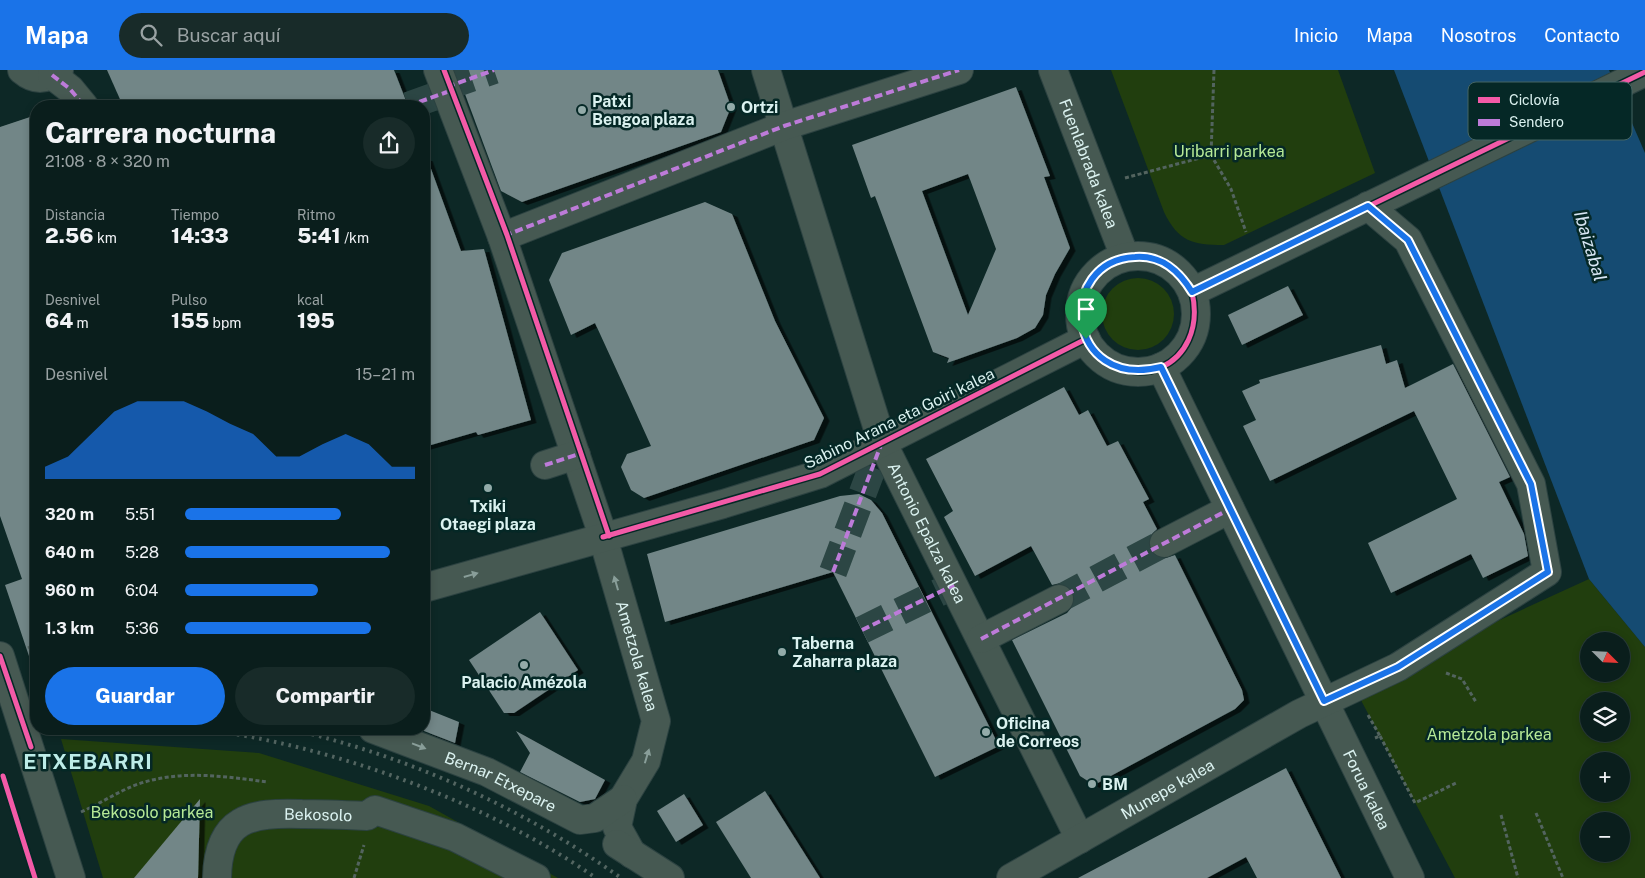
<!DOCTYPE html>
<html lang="es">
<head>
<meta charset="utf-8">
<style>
  body { margin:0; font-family:"Public Sans",sans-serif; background:#182b29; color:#f1f3f6; height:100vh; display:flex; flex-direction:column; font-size:19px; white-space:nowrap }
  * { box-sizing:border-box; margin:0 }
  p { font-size:16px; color:#99a2a3 }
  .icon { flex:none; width:28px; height:28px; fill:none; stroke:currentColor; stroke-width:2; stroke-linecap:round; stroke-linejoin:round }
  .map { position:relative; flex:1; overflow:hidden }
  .side { position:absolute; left:30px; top:30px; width:400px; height:635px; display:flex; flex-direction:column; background:#0a1e1c; border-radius:20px; box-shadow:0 2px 8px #0003,0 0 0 1px #2a3c3b }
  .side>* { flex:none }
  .needle { width:32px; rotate:114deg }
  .fabs { position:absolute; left:1580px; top:562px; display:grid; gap:10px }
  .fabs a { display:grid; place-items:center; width:50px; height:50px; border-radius:50%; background:#0a1e1c; box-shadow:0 2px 8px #0003,0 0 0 1px #2a3c3b; font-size:25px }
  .pin { position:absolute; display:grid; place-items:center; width:42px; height:42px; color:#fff; margin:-51px -21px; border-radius:50% 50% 50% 0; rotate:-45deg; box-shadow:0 0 5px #0007 }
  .pin .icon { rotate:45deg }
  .round { display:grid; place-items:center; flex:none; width:52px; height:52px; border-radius:26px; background:#182b29 }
  .overview { display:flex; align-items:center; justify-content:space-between; height:85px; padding:0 15px }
  h1 { font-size:28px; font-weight:800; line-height:38px }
  .stats { display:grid; grid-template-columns:repeat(3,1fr); gap:8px; height:85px; padding:5px 15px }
  .stats div { display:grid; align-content:center }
  .stats b { font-size:21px; font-weight:800 }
  .stats small { font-size:14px; font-weight:400 }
  .stats p { font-size:14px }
  .chart { height:140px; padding:10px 15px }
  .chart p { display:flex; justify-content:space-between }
  .chart svg { width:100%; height:90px; margin-top:5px; fill:#1a73e8; opacity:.7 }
  .button { display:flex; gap:10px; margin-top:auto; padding:10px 15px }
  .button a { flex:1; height:58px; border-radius:30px; background:#1a73e8; color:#fff; font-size:20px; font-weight:800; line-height:58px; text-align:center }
  .button a+a { background:#182b29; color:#f1f3f6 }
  ul { padding:0 15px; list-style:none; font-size:16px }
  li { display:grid; grid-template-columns:80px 60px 1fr; align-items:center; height:38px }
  li i { height:12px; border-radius:6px; background:#1a73e8 }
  header { display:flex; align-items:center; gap:30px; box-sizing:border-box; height:70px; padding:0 25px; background:#1a73e8; color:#fff }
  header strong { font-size:24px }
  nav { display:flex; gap:28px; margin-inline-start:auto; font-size:18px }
  .search { width:350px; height:45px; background:#182b29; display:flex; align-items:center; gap:12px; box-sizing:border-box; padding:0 18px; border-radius:28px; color:#99a2a3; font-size:19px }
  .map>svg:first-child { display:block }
  .green { fill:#213e0e; fill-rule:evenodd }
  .water { fill:#154b72 }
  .building { fill:#728687; fill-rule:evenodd; filter:url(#shadow) }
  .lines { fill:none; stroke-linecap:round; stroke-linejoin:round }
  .minor-tunnel { stroke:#2c4644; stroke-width:28; stroke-dasharray:28 14; stroke-linecap:butt }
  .minor-casing { stroke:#2c4241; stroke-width:30 }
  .path { stroke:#53645f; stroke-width:3; stroke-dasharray:4 2.5; stroke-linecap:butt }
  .minor { stroke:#465952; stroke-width:28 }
  .rail { stroke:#536561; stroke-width:4; stroke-dasharray:2.5 5; stroke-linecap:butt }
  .quiet { stroke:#bd7bd9; stroke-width:4; stroke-dasharray:8 4; stroke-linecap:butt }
  .cycleway-casing { stroke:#052826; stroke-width:8 }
  .cycleway { stroke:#f35aa7; stroke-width:5 }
  .oneway { fill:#899e99 }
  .route-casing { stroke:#fff; stroke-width:10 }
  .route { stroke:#1a73e8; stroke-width:6 }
  .poi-dot { fill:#93aba9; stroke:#052826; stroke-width:2 }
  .labels { text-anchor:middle; stroke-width:5; stroke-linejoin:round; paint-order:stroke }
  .poi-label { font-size:16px; font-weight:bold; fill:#dbf2f0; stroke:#052826; text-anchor:start }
  .park-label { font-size:16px; fill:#b6e996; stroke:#052826 }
  .street-label { font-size:16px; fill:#dbf2f0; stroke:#052826 }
  .water-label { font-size:18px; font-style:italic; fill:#d8e6f4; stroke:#052826 }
  .district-label { font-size:21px; font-weight:bold; letter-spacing:1px; fill:#bdece8; stroke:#052826 }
  .key { fill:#052826; stroke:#456563; stroke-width:1 }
  .key-label { font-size:14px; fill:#dbf2f0 }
</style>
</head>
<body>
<header>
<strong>Mapa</strong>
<div class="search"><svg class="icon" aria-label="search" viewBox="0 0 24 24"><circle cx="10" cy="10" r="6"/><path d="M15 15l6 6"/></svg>Buscar aquí</div>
<nav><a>Inicio</a><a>Mapa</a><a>Nosotros</a><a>Contacto</a></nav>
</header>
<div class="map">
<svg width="1645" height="808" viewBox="0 0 1645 808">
  <defs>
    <filter id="shadow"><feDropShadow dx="5.5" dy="3" stdDeviation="0" flood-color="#0009"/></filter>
  </defs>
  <rect width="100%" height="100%" fill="#0d2826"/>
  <!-- green -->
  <g class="green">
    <path d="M 1111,0 L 1338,0 L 1375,103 L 1224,175 C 1192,175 1178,171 1164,142 Z"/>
    <circle cx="1138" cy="244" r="36"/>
    <path d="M 1589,509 L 1645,577 L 1645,808 L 1455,808 L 1354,617 ZM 1589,571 L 1621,571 L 1621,604 L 1589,604 ZM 1589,631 L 1621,631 L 1621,664 L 1589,664 ZM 1589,691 L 1621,691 L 1621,724 L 1589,724 ZM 1589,751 L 1621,751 L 1621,784 L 1589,784 Z"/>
    <polygon points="61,669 259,683 429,736 558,808 103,808"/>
  </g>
  <!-- water -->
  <polygon class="water" points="1394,0 1609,0 1645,83 1645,577 1589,509"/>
  <!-- building -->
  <g class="building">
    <polygon points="107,0 394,0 408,36 123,36"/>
    <polygon points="456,0 718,0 731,37 721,62 522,132 501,121"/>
    <path d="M 1016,17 L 1050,106 L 1044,107 L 1070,178 L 1055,204 L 1046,225 L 1043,245 L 1035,258 L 1017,268 L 947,293 L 949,288 L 933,282 L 875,126 L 871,128 L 852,75 ZM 968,104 L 996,179 L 968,245 L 922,121 Z"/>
    <polygon points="36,45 36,594 32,595 5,515 22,509 0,446 0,57"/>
    <polygon points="424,88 427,88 461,181 484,179 531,350 478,365 476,362 424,377"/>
    <polygon points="705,132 732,144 775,251 824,348 814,370 644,428 631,420 621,397 627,384 651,376 628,325 595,253 571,265 549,210 562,183"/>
    <polygon points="1288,216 1303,245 1242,275 1228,245"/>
    <polygon points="1381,275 1386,294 1397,290 1405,318 1453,294 1510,407 1499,412 1524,464 1528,486 1483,508 1471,484 1391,523 1368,473 1457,429 1414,341 1270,411 1243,356 1256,350 1242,321 1260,313 1259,310"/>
    <polygon points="1064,317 1079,345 1088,340 1107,376 1118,371 1149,429 1143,432 1157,459 1151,465 1148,472 1150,480 1155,486 1163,489 1175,485 1242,620 1244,630 1235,639 1094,715 1080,706 1012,570 1067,543 1072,537 1075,530 1073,521 1067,516 1060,513 1052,515 1031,476 975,506 944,447 953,441 926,389"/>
    <polygon points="859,424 871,430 882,443 999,676 935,707 833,502 665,552 647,484 840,426"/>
    <polygon points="540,542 578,600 514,643 504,643 469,590"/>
    <polygon points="424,638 459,652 455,673 424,661"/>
    <polygon points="516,661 605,710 595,729 580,732 520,702 530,683"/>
    <polygon points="1286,698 1341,808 1257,808 1246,787 1207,808 1078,808"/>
    <polygon points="765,721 820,808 751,808 716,752"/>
    <polygon points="684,724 703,755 676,772 657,741"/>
    <polygon points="200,729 198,808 134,808"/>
  </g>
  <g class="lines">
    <!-- minor-tunnel -->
    <g class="minor-tunnel">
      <polyline points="445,17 494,0"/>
      <polyline points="408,36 447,22"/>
      <polyline points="833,502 882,372"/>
      <polyline points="1059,529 1164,473"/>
      <polyline points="862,560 954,515"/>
    </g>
    <!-- minor casing -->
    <g class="minor-casing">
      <g id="minor">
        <path d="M 22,0 C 35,11 46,10 59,0"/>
        <path id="s1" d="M 438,0 L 502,167 L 599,454 L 656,651 L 646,691 L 623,729 L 617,757 L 632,784"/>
        <path id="s2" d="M 766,0 L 882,372 L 1080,769"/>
        <path id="s3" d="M 1053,0 L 1125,187"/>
        <polyline points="52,5 70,19 84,36"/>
        <polyline points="502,167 784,56 959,0"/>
        <circle cx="1138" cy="244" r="58"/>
        <polyline points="1192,222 1645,2"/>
        <path id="s4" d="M 1161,297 L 1410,808"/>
        <polyline points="545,395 576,385"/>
        <polyline points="1164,473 1230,439"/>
        <polyline points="424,518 723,434 820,404 1086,269"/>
        <polyline points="981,569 1059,529"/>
        <polyline points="0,586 71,808"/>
        <path id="s5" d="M 373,659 L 487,702 L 580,750 L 595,748 L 623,729"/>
        <polyline points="617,774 670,808"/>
        <path id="s6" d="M 217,808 C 218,748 250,742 302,744 C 323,744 345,745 367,746 L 375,740 L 455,767 L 536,808"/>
        <path id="s7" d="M 1011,808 L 1299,644 L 1398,597 L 1547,502 L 1531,414 L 1408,170 L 1368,136"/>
      </g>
    </g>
    <!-- path -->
    <g class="path">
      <polyline points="1214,0 1211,85 1231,119 1246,162"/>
      <polyline points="1125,108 1211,85"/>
      <polyline points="28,578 36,574"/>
      <polyline points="1446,603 1462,609 1476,632"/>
      <polyline points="1368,645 1380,666 1375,668"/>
      <polyline points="1380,666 1415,733 1458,712"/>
      <path d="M 81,742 C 99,734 116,723 133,716 C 176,699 223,706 267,712"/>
      <polyline points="1536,743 1563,808"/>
      <polyline points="1501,745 1518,808"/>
      <polyline points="354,808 364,775"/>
    </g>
    <!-- minor -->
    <use href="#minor" class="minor"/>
    <!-- rail -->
    <g class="rail">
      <path d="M 200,659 C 332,675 487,732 596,808"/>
      <path d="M 290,659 C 408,686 523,738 621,808"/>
    </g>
    <!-- quiet -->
    <g class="quiet">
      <polyline points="52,5 70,19 84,36"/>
      <polyline points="447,17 494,0"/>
      <polyline points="408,36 447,22"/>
      <polyline points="504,166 784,56 959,0"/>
      <polyline points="545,395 576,385"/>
      <polyline points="833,502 882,372"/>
      <polyline points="862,560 954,515"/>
      <polyline points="981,569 1230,439"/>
    </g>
    <!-- cycleway casing -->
    <g class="cycleway-casing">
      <g id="cycleway">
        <polyline points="444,0 507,165 609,466"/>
        <path d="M 603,467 L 820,404 L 1086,269 C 1128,332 1209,297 1192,222 L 1645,2"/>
        <polyline points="0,586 31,677"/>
        <polyline points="3,706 35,808"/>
      </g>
    </g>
    <!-- cycleway -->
    <use href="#cycleway" class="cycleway"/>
  </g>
  <!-- one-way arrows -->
  <defs><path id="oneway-solid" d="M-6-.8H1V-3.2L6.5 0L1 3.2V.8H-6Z" transform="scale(1.25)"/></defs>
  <g class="oneway">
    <use href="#oneway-solid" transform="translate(471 505) rotate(-16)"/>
    <use href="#oneway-solid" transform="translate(616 513) rotate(-106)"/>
    <use href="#oneway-solid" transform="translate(419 676) rotate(21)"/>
    <use href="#oneway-solid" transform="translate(647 686) rotate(-73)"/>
  </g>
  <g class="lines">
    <!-- route casing -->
    <g class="route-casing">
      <path id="route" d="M 1368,136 L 1408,170 L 1531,414 L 1548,502 L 1398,597 L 1324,631 L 1161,297 C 1065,321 1055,191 1135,187 C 1162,185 1179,201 1192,222 Z"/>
    </g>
    <!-- route -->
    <use href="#route" class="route"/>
  </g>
  <!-- markers -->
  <g class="poi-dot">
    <circle cx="731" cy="37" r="5"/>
    <circle cx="582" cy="40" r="5"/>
    <circle cx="488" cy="418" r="5"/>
    <circle cx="782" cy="582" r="5"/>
    <circle cx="524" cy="595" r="5"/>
    <circle cx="986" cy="662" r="5"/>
    <circle cx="1092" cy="714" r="5"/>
  </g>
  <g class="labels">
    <!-- poi labels -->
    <g class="poi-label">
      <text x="592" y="37">Patxi<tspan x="592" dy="18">Bengoa plaza</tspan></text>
      <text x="741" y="43">Ortzi</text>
      <text x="488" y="442" text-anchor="middle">Txiki<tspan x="488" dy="18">Otaegi plaza</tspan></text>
      <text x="792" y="579">Taberna<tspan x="792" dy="18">Zaharra plaza</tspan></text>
      <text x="524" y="618" text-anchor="middle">Palacio Amézola</text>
      <text x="996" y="659">Oficina<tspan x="996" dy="18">de Correos</tspan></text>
      <text x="1102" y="720">BM</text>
    </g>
    <!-- park labels -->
    <g class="park-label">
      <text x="1229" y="87">Uribarri parkea</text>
      <text x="1489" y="670">Ametzola parkea</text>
      <text x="152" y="748">Bekosolo parkea</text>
    </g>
    <!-- street labels -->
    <g class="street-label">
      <text dy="6" stroke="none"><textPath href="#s3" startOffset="100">Fuenlabrada kalea</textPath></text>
      <text transform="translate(899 348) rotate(-26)" y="6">Sabino Arana eta Goiri kalea</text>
      <text dy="6" stroke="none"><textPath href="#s2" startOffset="491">Antonio Epalza kalea</textPath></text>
      <text dy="6" stroke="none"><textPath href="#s1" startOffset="619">Ametzola kalea</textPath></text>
      <text dy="6" stroke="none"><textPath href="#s5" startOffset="138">Bernar Etxepare</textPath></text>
      <text dy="6" stroke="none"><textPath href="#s7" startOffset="180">Munepe kalea</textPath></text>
      <text dy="6" stroke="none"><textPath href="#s4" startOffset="470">Forua kalea</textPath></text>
      <text dy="6" stroke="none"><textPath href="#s6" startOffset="142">Bekosolo</textPath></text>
    </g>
    <!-- water labels -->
    <g class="water-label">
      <text transform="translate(1590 176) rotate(73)" y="6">Ibaizabal</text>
    </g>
    <!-- district labels -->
    <g class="district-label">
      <text x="88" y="699">ETXEBARRI</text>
    </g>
  </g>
  <!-- legend -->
  <rect x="1468" y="12" width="164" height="58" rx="8" class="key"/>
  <rect x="1478" y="27" width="22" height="6" fill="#f35aa7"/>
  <rect x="1478" y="49" width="22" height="7" fill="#bd7bd9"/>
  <g class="key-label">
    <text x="1509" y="35">Ciclovía</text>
    <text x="1509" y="57">Sendero</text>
  </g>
</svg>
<div class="fabs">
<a><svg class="needle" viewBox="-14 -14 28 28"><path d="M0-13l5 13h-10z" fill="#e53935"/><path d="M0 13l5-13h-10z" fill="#99a2a3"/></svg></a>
<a><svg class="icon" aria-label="layers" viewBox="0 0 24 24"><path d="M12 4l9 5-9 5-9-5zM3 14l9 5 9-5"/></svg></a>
<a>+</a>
<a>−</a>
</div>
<div class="pin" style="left:1086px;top:269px;background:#1e9e55"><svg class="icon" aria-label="arrive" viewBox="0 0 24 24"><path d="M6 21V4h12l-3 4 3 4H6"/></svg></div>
<section class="side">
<div class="overview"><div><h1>Carrera nocturna</h1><p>21:08 · 8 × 320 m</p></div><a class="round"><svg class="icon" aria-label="share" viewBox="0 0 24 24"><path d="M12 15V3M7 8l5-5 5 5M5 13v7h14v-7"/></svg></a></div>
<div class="stats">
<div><p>Distancia</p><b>2.56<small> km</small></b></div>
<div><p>Tiempo</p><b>14:33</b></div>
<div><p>Ritmo</p><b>5:41<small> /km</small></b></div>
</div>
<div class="stats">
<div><p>Desnivel</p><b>64<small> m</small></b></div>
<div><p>Pulso</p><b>155<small> bpm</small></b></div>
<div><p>kcal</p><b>195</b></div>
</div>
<div class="chart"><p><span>Desnivel</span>15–21 m</p>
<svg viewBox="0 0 160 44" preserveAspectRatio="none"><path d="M0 44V38L10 33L20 22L30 11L40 6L50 6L60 6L70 11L80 17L90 22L100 33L110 33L120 27L130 22L140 27L150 38L160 38V44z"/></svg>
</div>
<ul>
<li><b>320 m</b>5:51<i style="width:68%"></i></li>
<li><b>640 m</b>5:28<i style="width:89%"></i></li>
<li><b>960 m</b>6:04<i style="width:58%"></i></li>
<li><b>1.3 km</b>5:36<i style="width:81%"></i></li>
</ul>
<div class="button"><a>Guardar</a><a>Compartir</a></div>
</section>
</div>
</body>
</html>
